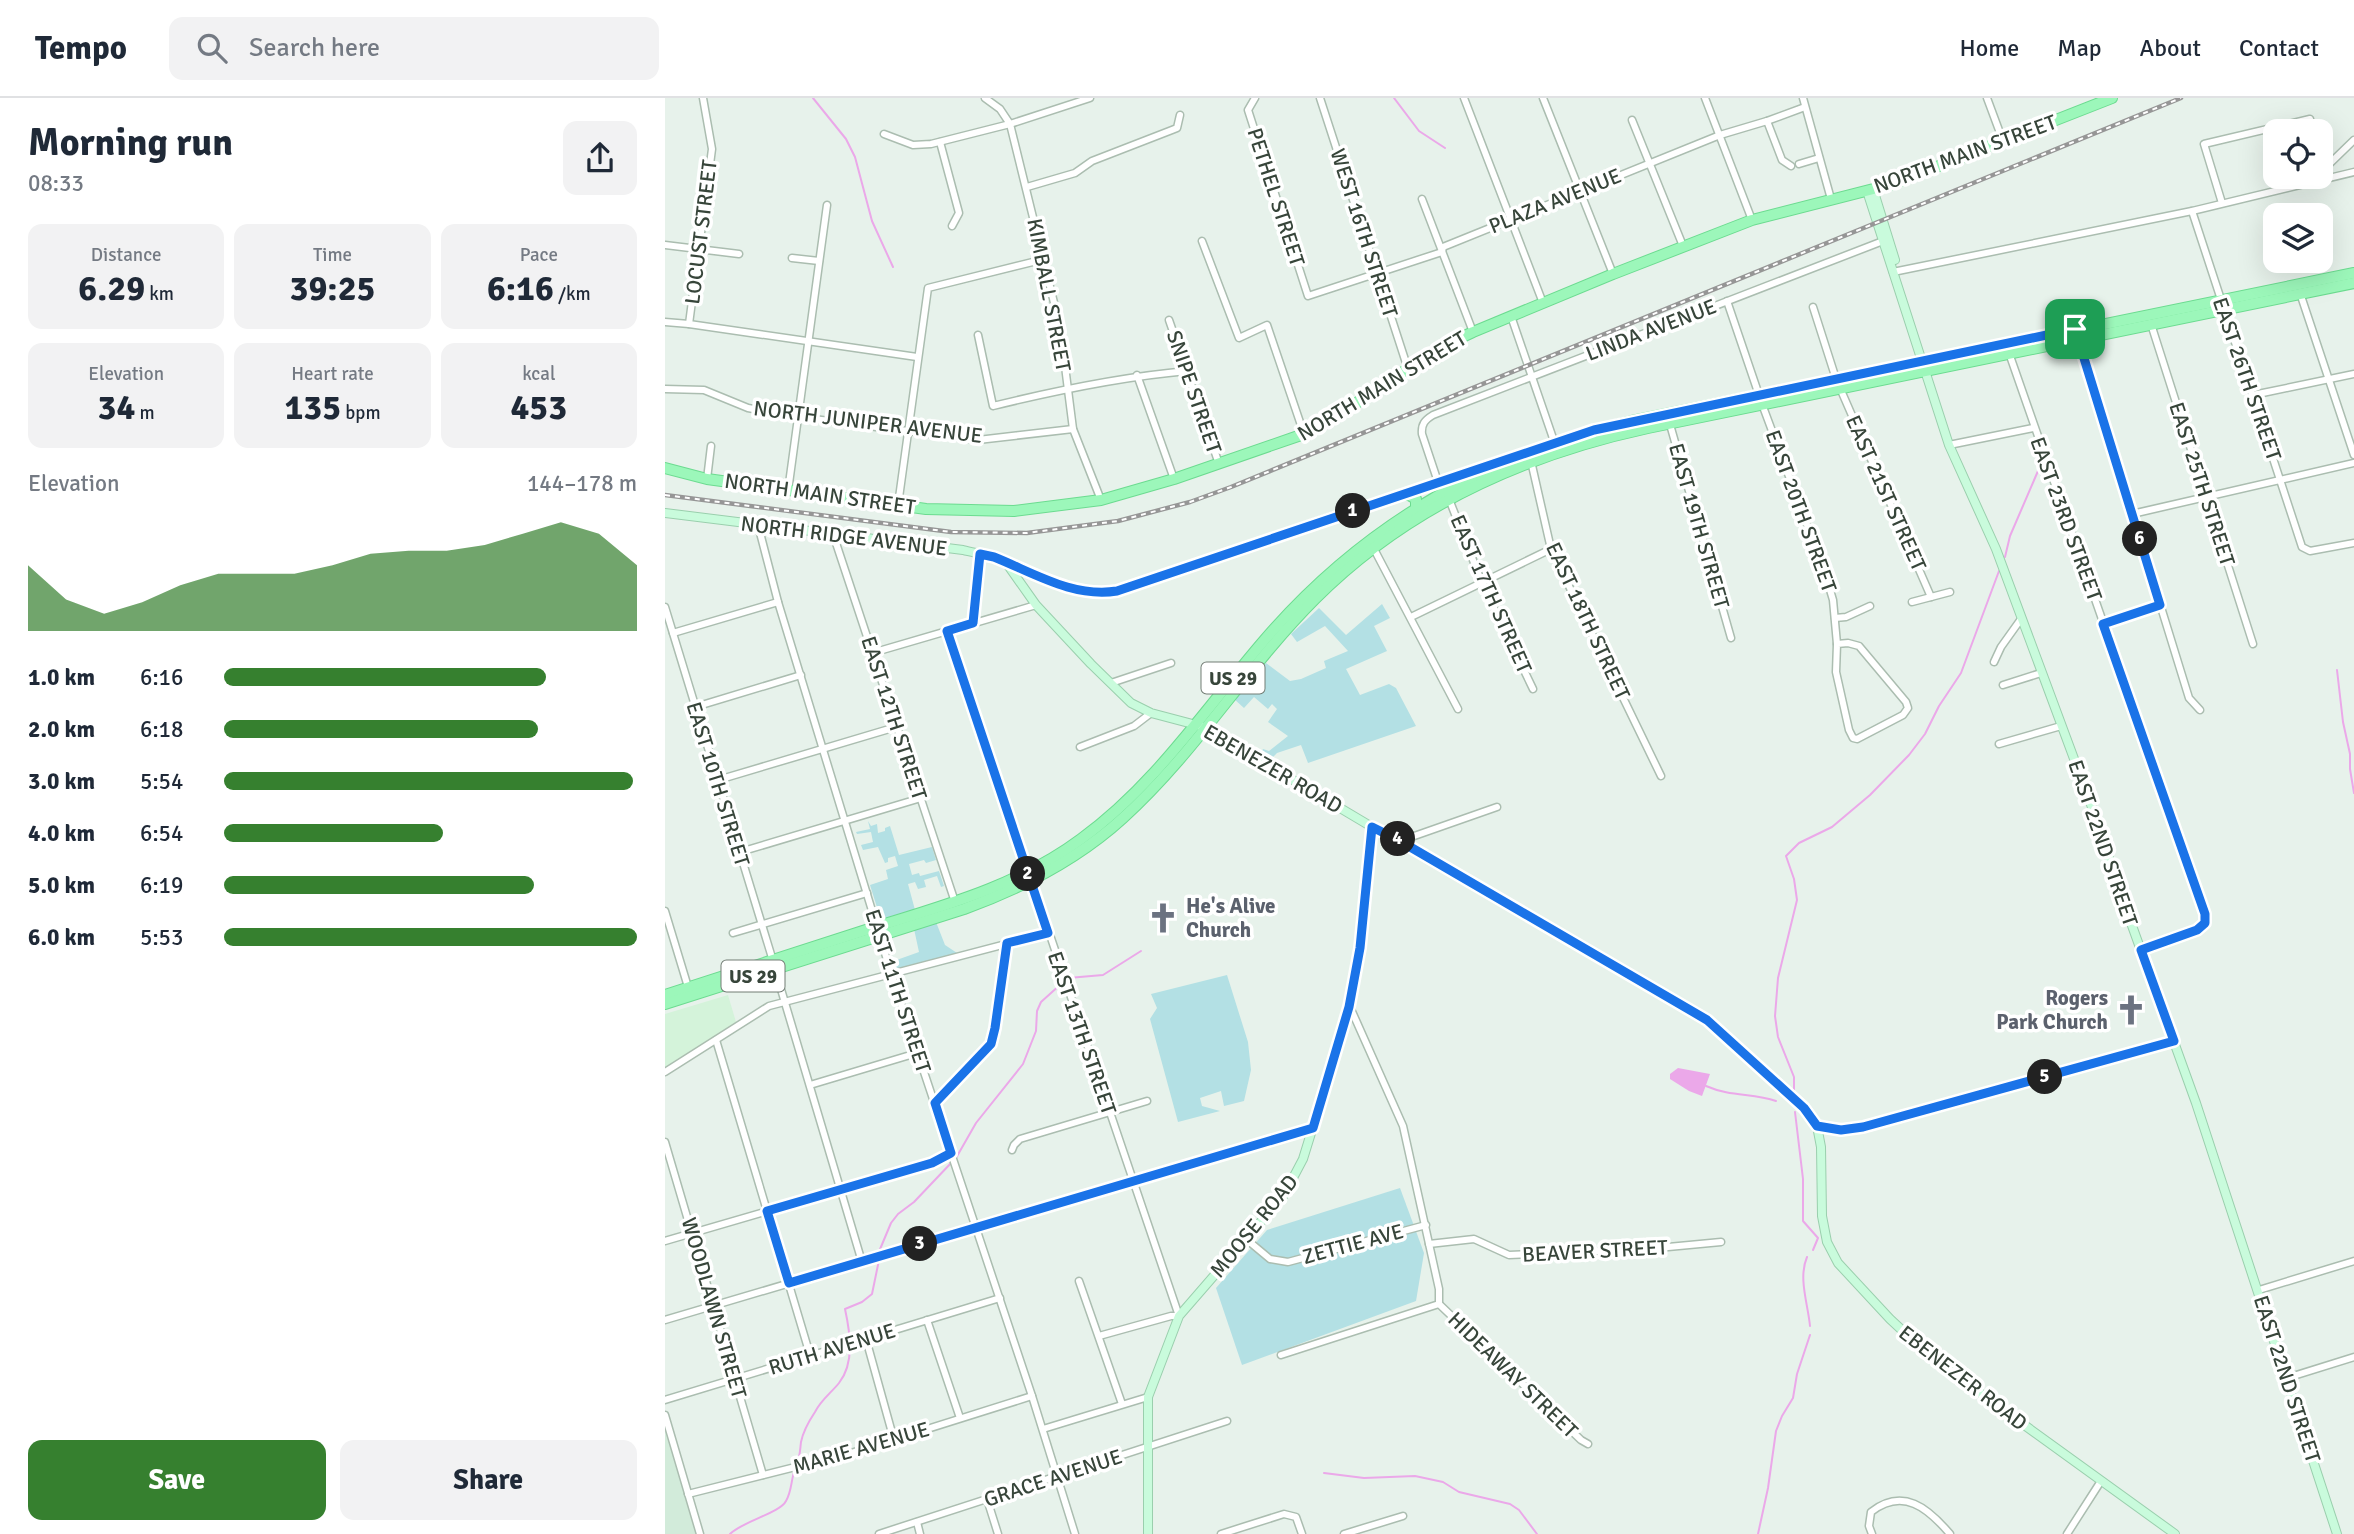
<!DOCTYPE html>
<html lang="en">
<head>
<meta charset="utf-8">
<style>
  body { margin:0; font-family:Signika,sans-serif; background:#f2f2f3; color:#1f2937; height:100vh; display:flex; flex-direction:column; font-size:26px; white-space:nowrap }
  * { box-sizing:border-box; margin:0 }
  p { font-size:23px; color:#747a83 }
  .icon { flex:none; width:38px; height:38px; fill:none; stroke:currentColor; stroke-width:2; stroke-linecap:round; stroke-linejoin:round }
  .map { position:relative; flex:1; overflow:hidden }
  .drawer { display:flex; flex-direction:column; background:#fff; width:665px }
  .drawer>* { flex:none }
  .fabs { position:absolute; left:1598px; top:21px; display:grid; gap:14px }
  .fabs a { display:grid; place-items:center; width:70px; height:70px; border-radius:14px; background:#fff; box-shadow:0 7px 28px #0002; font-size:35px }
  .pin { position:absolute; display:grid; place-items:center; width:60px; height:60px; color:#fff; margin:-30px; border-radius:14px; box-shadow:0 4px 10px #0006 }
  .km { position:absolute; width:35px; height:35px; margin:-18px; border-radius:50%; background:#222; color:#fff; font-size:19px; line-height:35px; text-align:center }
  .round { display:grid; place-items:center; flex:none; width:74px; height:74px; border-radius:14px; background:#f2f2f3 }
  .overview { display:flex; align-items:center; justify-content:space-between; height:119px; padding:0 28px }
  h1 { font-size:38px; font-weight:700; line-height:52px }
  .stats { display:grid; grid-template-columns:repeat(3,1fr); gap:10px; height:119px; padding:7px 28px }
  .stats div { display:grid; align-content:center; border-radius:14px; background:#f2f2f3; text-align:center }
  .stats b { font-size:35px; font-weight:700 }
  .stats small { font-size:19px; font-weight:400 }
  .stats p { font-size:19px }
  .chart { height:196px; padding:14px 28px }
  .chart p { display:flex; justify-content:space-between }
  .chart svg { width:100%; height:126px; margin-top:7px; fill:#36802f; opacity:.7 }
  .action { display:flex; gap:14px; margin-top:auto; padding:14px 28px }
  .action a { flex:1; height:80px; border-radius:14px; background:#36802f; color:#fff; font-size:28px; font-weight:700; line-height:80px; text-align:center }
  .action a+a { background:#f2f2f3; color:#1f2937 }
  ul { padding:0 28px; list-style:none; font-size:23px }
  li { display:grid; grid-template-columns:112px 84px 1fr; align-items:center; height:52px }
  li i { height:18px; border-radius:9px; background:#36802f }
  header { display:flex; align-items:center; gap:42px; box-sizing:border-box; height:98px; padding:0 35px; background:#fff; border-bottom:2px solid #e0e1e3 }
  header strong { font-size:33px }
  nav { display:flex; gap:38px; margin-inline-start:auto; font-size:24px }
  .search { width:490px; height:63px; background:#f2f2f3; display:flex; align-items:center; gap:18px; box-sizing:border-box; padding:0 24px; border-radius:14px; color:#747a83; font-size:26px }
  main { display:flex; flex:1; min-height:0 }
  .map>svg:first-child { display:block }
  .commercial { fill:#d4f3da }
  .education { fill:#d2ebda }
  .green { fill:#b3e0e4 }
  .water { fill:#eba8e9 }
  .lines { fill:none; stroke-linecap:round; stroke-linejoin:round }
  .stream { stroke:#eba8e9; stroke-width:2 }
  .street-casing { stroke:#abbdb0; stroke-width:9 }
  .secondary-casing { stroke:#9acfad; stroke-width:10 }
  .primary-casing { stroke:#6cdb90; stroke-width:12 }
  .street { stroke:#fff; stroke-width:6 }
  .secondary { stroke:#c9fbdc; stroke-width:8 }
  .primary { stroke:#9cf7ba; stroke-width:10 }
  .rail-casing { stroke:#969696; stroke-width:4.5 }
  .rail { stroke:#fff; stroke-width:2; stroke-dasharray:5; stroke-linecap:butt }
  .route-casing { stroke:#fff; stroke-width:14 }
  .route { stroke:#1a73e8; stroke-width:9 }
  .labels { text-anchor:middle; stroke-width:7; stroke-linejoin:round; paint-order:stroke }
  .shield { fill:#fff; stroke:#737d75; stroke-width:2 }
  .shield-label { font-size:19px; font-weight:bold; fill:#37453a }
  .street-label { font-size:21px; fill:#37453a; stroke:#fff }
  .worship-label { font-size:21px; font-weight:bold; fill:#5b616d; stroke:#fff; text-anchor:start }
</style>
</head>
<body>
<header>
<strong>Tempo</strong>
<div class="search"><svg class="icon" aria-label="search" viewBox="0 0 24 24"><circle cx="10" cy="10" r="6"/><path d="M15 15l6 6"/></svg>Search here</div>
<nav><a>Home</a><a>Map</a><a>About</a><a>Contact</a></nav>
</header>
<main>
<section class="drawer">
<div class="overview"><div><h1>Morning run</h1><p>08:33</p></div><a class="round"><svg class="icon" aria-label="share" viewBox="0 0 24 24"><path d="M12 15V3M7 8l5-5 5 5M5 13v7h14v-7"/></svg></a></div>
<div class="stats">
<div><p>Distance</p><b>6.29<small> km</small></b></div>
<div><p>Time</p><b>39:25</b></div>
<div><p>Pace</p><b>6:16<small> /km</small></b></div>
</div>
<div class="stats">
<div><p>Elevation</p><b>34<small> m</small></b></div>
<div><p>Heart rate</p><b>135<small> bpm</small></b></div>
<div><p>kcal</p><b>453</b></div>
</div>
<div class="chart"><p><span>Elevation</span>144–178 m</p>
<svg viewBox="0 0 160 44" preserveAspectRatio="none"><path d="M0 44V21L10 33L20 38L30 34L40 28L50 24L60 24L70 24L80 21L90 17L100 16L110 16L120 14L130 10L140 6L150 10L160 21V44z"/></svg>
</div>
<ul>
<li><b>1.0 km</b>6:16<i style="width:78%"></i></li>
<li><b>2.0 km</b>6:18<i style="width:76%"></i></li>
<li><b>3.0 km</b>5:54<i style="width:99%"></i></li>
<li><b>4.0 km</b>6:54<i style="width:53%"></i></li>
<li><b>5.0 km</b>6:19<i style="width:75%"></i></li>
<li><b>6.0 km</b>5:53<i style="width:100%"></i></li>
</ul>
<div class="action"><a>Save</a><a>Share</a></div>
</section>
<div class="map">
<svg width="1689" height="1436" viewBox="0 0 1689 1436">
  <rect width="100%" height="100%" fill="#e7f2eb"/>
  <!-- commercial -->
  <polygon class="commercial" points="63,897 71,924 0,971 0,916"/>
  <!-- education -->
  <polygon class="education" points="0,1329 33,1436 0,1436"/>
  <!-- green -->
  <g class="green">
    <polygon points="717,506 725,520 709,528 722,553 681,571 695,597 724,586 731,590 751,628 643,665 636,647 612,655 605,662 595,657 598,651 604,653 623,638 603,624 612,611 607,606 603,611 589,599 579,610 569,601 601,565 625,583 636,581 661,570 659,563 683,553 660,528 632,544 626,536 654,510 681,537"/>
    <polygon points="203,723 206,728 212,726 213,735 220,733 220,730 225,728 234,757 267,749 271,762 261,765 259,762 244,766 247,777 254,775 255,778 274,773 279,788 276,789 272,778 259,782 261,789 253,791 250,784 243,786 250,812 216,822 205,787 223,781 221,772 233,768 230,758 223,760 223,764 220,765 213,749 198,752 196,747 208,744 206,734 192,736 191,734 205,731"/>
    <polygon points="271,824 280,847 292,855 230,872 226,864 254,854 249,831"/>
    <polygon points="562,877 583,944 586,972 579,1003 559,1008 556,993 535,1000 537,1008 555,1013 513,1024 485,921 492,910 486,896"/>
    <polygon points="735,1090 759,1155 751,1203 577,1267 551,1190 602,1132"/>
  </g>
  <!-- water -->
  <polygon class="water" points="1013,970 1045,976 1037,998 1024,993 1005,981 1005,976"/>
  <g class="lines">
    <!-- stream -->
    <g class="stream">
      <polyline points="148,0 181,41 190,59 207,123 228,169"/>
      <polyline points="729,0 754,33 780,50"/>
      <polyline points="1340,459 1345,438 1376,366"/>
      <polyline points="1672,572 1678,624 1685,656 1685,671 1689,695"/>
      <polyline points="403,880 438,877 476,853"/>
      <path d="M 1041,988 C 1066,999 1088,995 1111,1003"/>
      <polyline points="1129,992 1129,979 1113,939 1110,918 1113,880 1132,802 1129,781 1121,758 1134,745 1167,729 1205,697 1244,657 1260,636 1274,608 1296,575 1334,473"/>
      <polyline points="1130,1014 1138,1081 1138,1123 1153,1140 1148,1152"/>
      <polyline points="291,1060 311,1025 358,966 371,933 372,913 376,904 396,886"/>
      <polyline points="213,1156 226,1125 233,1116 249,1104 287,1064"/>
      <path d="M 1142,1159 C 1133,1180 1143,1206 1145,1228"/>
      <path d="M 132,1366 C 135,1359 135,1352 136,1344 C 138,1334 144,1323 150,1314 C 156,1302 166,1295 174,1285 C 190,1265 185,1234 180,1211 L 197,1204 L 207,1196 L 214,1162"/>
      <polyline points="659,1375 699,1380 750,1378 778,1384 794,1394 845,1406 854,1412 872,1436"/>
      <path d="M 65,1436 C 78,1423 115,1415 121,1403 C 127,1393 126,1381 130,1371"/>
      <polyline points="1093,1436 1103,1390 1111,1333 1117,1318 1128,1300 1132,1276 1145,1237"/>
    </g>
    <!-- street casing -->
    <g class="street-casing">
      <g id="street">
        <polyline points="320,0 335,11 345,26 395,229 408,331 436,402"/>
        <polyline points="590,0 583,12 643,198 777,154 778,149 1055,37 1102,23 1140,9"/>
        <polyline points="655,0 743,271"/>
        <polyline points="799,0 878,205"/>
        <polyline points="878,0 948,176"/>
        <polyline points="1040,0 1087,122"/>
        <polyline points="1138,0 1166,101"/>
        <polyline points="1322,0 1338,43"/>
        <polyline points="967,22 1018,148"/>
        <polyline points="1102,23 1117,62 1126,68"/>
        <polyline points="219,36 248,47 266,46 345,26 425,0"/>
        <polyline points="275,44 294,115 287,128"/>
        <polyline points="1134,66 1154,60"/>
        <polyline points="1656,74 1689,42"/>
        <polyline points="1635,79 1637,86 1649,79"/>
        <polyline points="362,89 410,75 427,63 507,32 512,30 515,17"/>
        <polyline points="757,101 808,234"/>
        <polyline points="1557,105 1539,46 1645,21"/>
        <polyline points="1527,113 1637,449 1645,453 1689,445"/>
        <polyline points="537,143 574,240 602,227 639,336"/>
        <polyline points="0,147 74,156"/>
        <polyline points="127,160 154,163"/>
        <polyline points="1228,174 1527,113 1689,74"/>
        <polyline points="1635,195 1689,357"/>
        <polyline points="1062,203 1097,306 1160,475 1168,502 1172,546"/>
        <polyline points="1148,209 1171,281"/>
        <polyline points="846,218 891,349"/>
        <polyline points="504,222 554,366"/>
        <polyline points="0,224 24,226 252,259"/>
        <polyline points="24,226 47,51 38,0"/>
        <polyline points="1486,226 1588,546"/>
        <path d="M 313,237 L 328,308 C 393,292 455,279 522,273"/>
        <polyline points="1413,240 1524,600 1535,612"/>
        <polyline points="1344,255 1540,816 1540,826 1532,833 1476,852"/>
        <polyline points="472,277 509,381"/>
        <polyline points="1175,290 1266,499"/>
        <polyline points="0,291 39,292 83,310 133,319 313,342 408,331"/>
        <polyline points="1588,297 1689,276"/>
        <polyline points="1004,323 1066,540"/>
        <polyline points="1284,347 1368,330"/>
        <polyline points="866,363 886,451 996,678"/>
        <path d="M 814,372 L 773,384 L 757,336 C 756,326 760,322 768,317 L 1218,143"/>
        <polyline points="42,381 46,348"/>
        <polyline points="123,393 162,107"/>
        <polyline points="784,401 817,485 868,591"/>
        <polyline points="233,407 263,190 380,161"/>
        <polyline points="1467,416 1689,365"/>
        <polyline points="93,427 113,504 226,875 367,1298 410,1436"/>
        <polyline points="168,436 290,804"/>
        <polyline points="709,451 793,611"/>
        <polyline points="1247,504 1285,494"/>
        <polyline points="0,509 108,863"/>
        <polyline points="746,519 886,451"/>
        <polyline points="1170,520 1181,519 1205,508"/>
        <polyline points="308,525 315,456"/>
        <polyline points="1438,526 1495,507"/>
        <polyline points="282,533 514,1218 506,1218 434,1238"/>
        <polyline points="8,535 113,504"/>
        <polygon points="1183,545 1194,548 1241,604 1243,610 1238,617 1192,641 1188,640 1184,632 1171,574 1172,546"/>
        <polyline points="207,555 371,507"/>
        <polyline points="1329,564 1336,549 1356,521"/>
        <polyline points="446,585 506,565"/>
        <polyline points="1338,587 1376,575"/>
        <polyline points="30,609 136,577"/>
        <polyline points="1334,646 1396,628"/>
        <polyline points="415,649 469,628 486,615"/>
        <polyline points="53,682 231,629"/>
        <polyline points="735,743 832,709"/>
        <polyline points="75,754 256,700"/>
        <polyline points="0,813 23,889"/>
        <polyline points="68,835 202,795"/>
        <polyline points="110,871 197,1164"/>
        <polyline points="685,909 738,1028 774,1191 774,1206"/>
        <polyline points="51,942 145,1257"/>
        <polyline points="0,974 104,908 383,835"/>
        <polyline points="145,987 252,955"/>
        <polyline points="270,1005 326,946 330,930 342,845"/>
        <polyline points="0,1044 98,1377"/>
        <polyline points="347,1052 349,1047 355,1041 482,1003"/>
        <polyline points="581,1141 605,1161 623,1164 761,1127"/>
        <polyline points="0,1143 267,1065 286,1055"/>
        <polyline points="764,1146 809,1141 844,1157 982,1151 1056,1144"/>
        <polyline points="414,1183 457,1306"/>
        <polyline points="1594,1192 1689,1163"/>
        <polyline points="774,1206 916,1342 923,1346"/>
        <polyline points="0,1222 648,1030"/>
        <polyline points="262,1222 295,1320"/>
        <polyline points="201,1241 229,1342"/>
        <polyline points="616,1257 774,1206"/>
        <polyline points="1622,1280 1689,1259"/>
        <polyline points="0,1302 335,1200"/>
        <polyline points="0,1317 35,1436"/>
        <polyline points="378,1331 483,1299"/>
        <polyline points="23,1396 186,1355 367,1298"/>
        <polyline points="322,1401 333,1436"/>
        <polyline points="252,1424 255,1436"/>
        <polyline points="214,1436 562,1323"/>
        <polyline points="556,1436 619,1416 631,1419 637,1436"/>
        <polyline points="679,1436 738,1418"/>
        <path d="M 1207,1436 L 1204,1428 L 1206,1414 C 1238,1389 1263,1410 1285,1436"/>
        <polyline points="1402,1436 1436,1383"/>
      </g>
    </g>
    <!-- secondary casing -->
    <g class="secondary-casing">
      <g id="secondary">
        <polyline points="1208,91 1230,162"/>
        <polyline points="1202,93 1284,347 1331,451 1434,728 1452,786 1531,1005 1672,1436"/>
        <path d="M 0,415 L 298,452 C 309,455 320,456 330,460 C 381,476 410,506 467,488 L 669,418 L 767,388 L 773,384"/>
        <polyline points="340,463 371,507 426,566 466,605 486,615 539,629 707,729 735,743 1042,922 1139,1010 1152,1028 1156,1049 1157,1118 1162,1144 1173,1165 1225,1221 1268,1261 1510,1436"/>
        <polyline points="1152,1028 1176,1033 1198,1029 1509,943"/>
        <polyline points="483,1436 483,1299 514,1218 619,1097 638,1061 685,909 695,850 707,729"/>
      </g>
    </g>
    <!-- primary casing -->
    <g class="primary-casing">
      <g id="primary">
        <polyline points="0,370 42,381 261,411 349,413 436,402 509,381 639,336 678,314 774,250 808,234 948,176 1087,122 1228,86 1447,0"/>
        <polyline points="738,397 744,397 751,401 751,410"/>
        <path d="M 0,897 C 68,875 136,853 204,831 C 278,808 353,788 416,741 C 488,689 539,613 596,546 C 695,429 818,357 967,323 L 1689,175"/>
        <path d="M 0,906 L 299,811 C 357,790 412,762 458,720 C 530,655 581,570 650,501 C 741,410 858,357 983,330 L 1689,185"/>
      </g>
    </g>
    <!-- street -->
    <use href="#street" class="street"/>
    <!-- secondary -->
    <use href="#secondary" class="secondary"/>
    <!-- primary -->
    <use href="#primary" class="primary"/>
    <!-- rail casing -->
    <g class="rail-casing">
      <polyline id="rail" points="0,397 286,434 362,435 453,423 525,404 566,389 1516,0"/>
    </g>
    <!-- rail -->
    <use href="#rail" class="rail"/>
  </g>
  <g class="lines">
    <!-- route casing -->
    <g class="route-casing">
      <path id="route" d="M 1410,231 L 1495,507 L 1438,526 L 1540,816 L 1540,825 L 1532,832 L 1476,852 L 1509,943 L 1198,1029 L 1176,1032 L 1152,1028 L 1139,1010 L 1042,922 L 735,743 L 707,729 L 695,850 L 684,909 L 648,1030 L 124,1185 L 102,1113 L 267,1065 L 286,1055 L 270,1005 L 326,946 L 330,930 L 342,845 L 383,835 L 282,533 L 308,525 L 315,456 L 329,459 C 369,475 408,500 452,493 L 929,332 Z"/>
    </g>
    <!-- route -->
    <use href="#route" class="route"/>
  </g>
  <!-- icons -->
  <defs>
    <g id="church-bare" transform="scale(2.415)"><path d="M-1.2-6h2.4v3.5h3.3v2.4h-3.3V6h-2.4V-.1h-3.3v-2.4h3.3Z" fill="#6b7280" stroke="#fff" stroke-width="2.5" paint-order="stroke"/></g>
  </defs>
  <g fill-rule="evenodd">
    <use href="#church-bare" x="498" y="820"/>
    <use href="#church-bare" x="1466" y="912"/>
  </g>
  <g class="labels">
    <!-- shield labels -->
    <g class="shield">
      <rect x="536.5" y="564.5" width="63" height="31" rx="5"/>
      <rect x="56.5" y="862.5" width="63" height="31" rx="5"/>
    </g>
    <g class="shield-label">
      <text x="568" y="587">US 29</text>
      <text x="88" y="885">US 29</text>
    </g>
    <!-- street labels -->
    <g class="street-label">
      <text transform="translate(1300 56) rotate(-20)" y="7">NORTH MAIN STREET</text>
      <text transform="translate(611 99) rotate(72)" y="7">PETHEL STREET</text>
      <text transform="translate(890 103) rotate(-22)" y="7">PLAZA AVENUE</text>
      <text transform="translate(36 134) rotate(-83)" y="7">LOCUST STREET</text>
      <text transform="translate(699 135) rotate(72)" y="7">WEST 16TH STREET</text>
      <text transform="translate(384 197) rotate(79)" y="7">KIMBALL STREET</text>
      <text transform="translate(986 232) rotate(-21)" y="7">LINDA AVENUE</text>
      <text transform="translate(1582 281) rotate(71)" y="7">EAST 26TH STREET</text>
      <text transform="translate(717 288) rotate(-31)" y="7">NORTH MAIN STREET</text>
      <text transform="translate(529 294) rotate(71)" y="7">SNIPE STREET</text>
      <text transform="translate(203 324) rotate(7)" y="7">NORTH JUNIPER AVENUE</text>
      <text transform="translate(1537 386) rotate(72)" y="7">EAST 25TH STREET</text>
      <text transform="translate(1221 395) rotate(66)" y="7">EAST 21ST STREET</text>
      <text transform="translate(155 396) rotate(8)" y="7">NORTH MAIN STREET</text>
      <text transform="translate(1136 413) rotate(70)" y="7">EAST 20TH STREET</text>
      <text transform="translate(1401 421) rotate(70)" y="7">EAST 23RD STREET</text>
      <text transform="translate(1034 428) rotate(74)" y="7">EAST 19TH STREET</text>
      <text transform="translate(179 438) rotate(7)" y="7">NORTH RIDGE AVENUE</text>
      <text transform="translate(826 496) rotate(66)" y="7">EAST 17TH STREET</text>
      <text transform="translate(923 523) rotate(65)" y="7">EAST 18TH STREET</text>
      <text transform="translate(229 620) rotate(72)" y="7">EAST 12TH STREET</text>
      <text transform="translate(608 671) rotate(30)" y="7">EBENEZER ROAD</text>
      <text transform="translate(53 686) rotate(73)" y="7">EAST 10TH STREET</text>
      <text transform="translate(1438 745) rotate(71)" y="7">EAST 22ND STREET</text>
      <text transform="translate(233 893) rotate(72)" y="7">EAST 11TH STREET</text>
      <text transform="translate(417 935) rotate(71)" y="7">EAST 13TH STREET</text>
      <text transform="translate(589 1128) rotate(-51)" y="7">MOOSE ROAD</text>
      <text transform="translate(688 1146) rotate(-15)" y="7">ZETTIE AVE</text>
      <text transform="translate(930 1153) rotate(-3)" y="7">BEAVER STREET</text>
      <text transform="translate(49 1210) rotate(74)" y="7">WOODLAWN STREET</text>
      <text transform="translate(167 1251) rotate(-17)" y="7">RUTH AVENUE</text>
      <text transform="translate(848 1277) rotate(44)" y="7">HIDEAWAY STREET</text>
      <text transform="translate(1298 1280) rotate(38)" y="7">EBENEZER ROAD</text>
      <text transform="translate(1622 1281) rotate(72)" y="7">EAST 22ND STREET</text>
      <text transform="translate(196 1350) rotate(-16)" y="7">MARIE AVENUE</text>
      <text transform="translate(388 1380) rotate(-18)" y="7">GRACE AVENUE</text>
    </g>
    <!-- worship labels -->
    <g class="worship-label">
      <text x="521" y="815">He's Alive<tspan x="521" dy="24">Church</tspan></text>
      <text x="1443" y="907" text-anchor="end">Rogers<tspan x="1443" dy="24">Park Church</tspan></text>
    </g>
  </g>
</svg>
<div class="fabs">
<a><svg class="icon" aria-label="locate" viewBox="0 0 24 24"><circle cx="12" cy="12" r="6"/><path d="M12 2v4M12 18v4M2 12h4M18 12h4"/></svg></a>
<a><svg class="icon" aria-label="layers" viewBox="0 0 24 24"><path d="M12 4l9 5-9 5-9-5zM3 14l9 5 9-5"/></svg></a>
</div>
<div class="pin" style="left:1410px;top:231px;background:#1e9e55"><svg class="icon" aria-label="arrive" viewBox="0 0 24 24"><path d="M6 21V4h12l-3 4 3 4H6"/></svg></div>
<b class="km" style="left:688px;top:413px">1</b>
<b class="km" style="left:363px;top:776px">2</b>
<b class="km" style="left:255px;top:1146px">3</b>
<b class="km" style="left:733px;top:741px">4</b>
<b class="km" style="left:1380px;top:979px">5</b>
<b class="km" style="left:1475px;top:441px">6</b>
</div>
</main>
</body>
</html>
